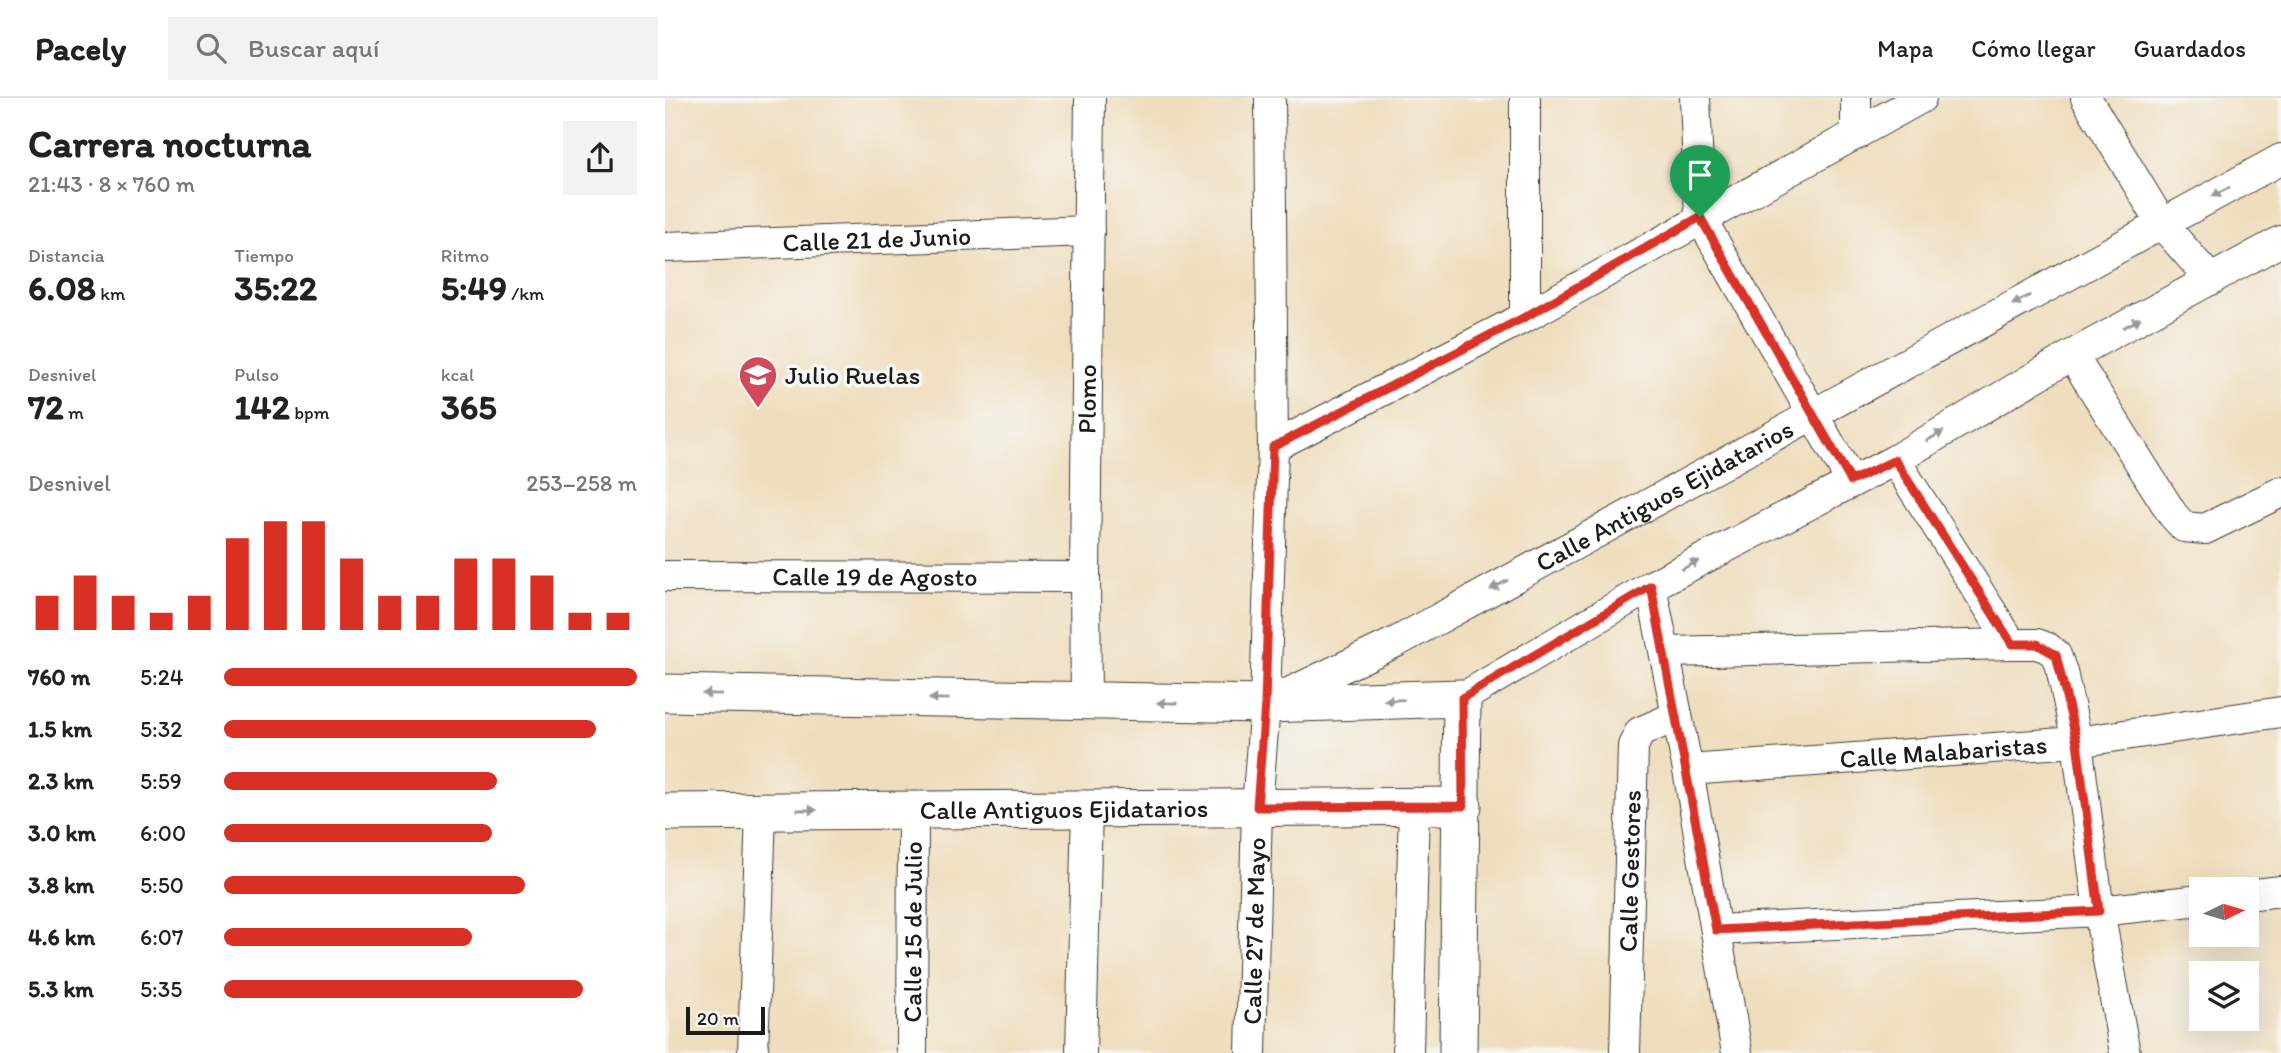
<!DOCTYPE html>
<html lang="es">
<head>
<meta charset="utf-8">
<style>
  body { margin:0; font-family:Itim,sans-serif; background:#f2f2f2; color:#222; height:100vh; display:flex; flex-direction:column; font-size:26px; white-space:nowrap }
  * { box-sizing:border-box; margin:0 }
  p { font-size:23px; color:#767676 }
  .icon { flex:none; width:38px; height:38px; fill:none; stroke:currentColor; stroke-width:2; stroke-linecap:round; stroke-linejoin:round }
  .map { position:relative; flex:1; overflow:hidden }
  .details { display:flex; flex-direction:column; background:#fff; width:665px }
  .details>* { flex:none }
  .needle { width:46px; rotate:85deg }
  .controls { position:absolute; left:1524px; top:779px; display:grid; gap:14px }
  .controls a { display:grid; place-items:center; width:70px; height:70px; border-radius:0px; background:#fff; box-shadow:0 7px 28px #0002; font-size:35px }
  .scale { position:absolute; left:21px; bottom:18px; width:79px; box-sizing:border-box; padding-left:7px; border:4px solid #1c1c1c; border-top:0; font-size:19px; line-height:24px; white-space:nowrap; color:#1c1c1c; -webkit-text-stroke:5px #f6f6f2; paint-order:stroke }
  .pin { position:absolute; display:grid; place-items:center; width:60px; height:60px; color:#fff; margin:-72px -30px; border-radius:50% 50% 50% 0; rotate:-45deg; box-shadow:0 0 7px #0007 }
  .pin .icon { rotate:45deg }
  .round { display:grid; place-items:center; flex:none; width:74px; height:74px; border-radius:0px; background:#f2f2f2 }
  .overview { display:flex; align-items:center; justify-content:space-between; height:119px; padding:0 28px }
  h1 { font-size:38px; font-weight:700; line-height:52px }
  .stats { display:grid; grid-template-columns:repeat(3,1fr); gap:10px; height:119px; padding:7px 28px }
  .stats div { display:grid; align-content:center }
  .stats b { font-size:35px; font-weight:700 }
  .stats small { font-size:19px; font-weight:400 }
  .stats p { font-size:19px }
  .chart { height:196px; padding:14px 28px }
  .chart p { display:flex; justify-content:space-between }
  .chart svg { width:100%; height:126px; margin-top:7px; stroke:#d93025; stroke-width:6 }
  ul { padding:0 28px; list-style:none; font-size:23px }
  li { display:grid; grid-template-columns:112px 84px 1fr; align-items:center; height:52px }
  li i { height:18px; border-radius:9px; background:#d93025 }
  header { display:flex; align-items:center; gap:42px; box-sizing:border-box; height:98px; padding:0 35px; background:#fff; border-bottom:2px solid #e0e0e0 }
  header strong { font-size:33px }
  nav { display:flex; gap:38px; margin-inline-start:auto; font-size:24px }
  .search { width:490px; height:63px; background:#f2f2f2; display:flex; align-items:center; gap:18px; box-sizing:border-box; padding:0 24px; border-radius:0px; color:#767676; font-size:26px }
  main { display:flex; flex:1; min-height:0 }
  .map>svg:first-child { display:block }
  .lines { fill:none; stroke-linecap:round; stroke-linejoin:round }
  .minor-casing { stroke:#3c3934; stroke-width:32 }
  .tertiary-casing { stroke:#3c3934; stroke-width:39 }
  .minor { stroke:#fff; stroke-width:30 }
  .tertiary { stroke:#fff; stroke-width:37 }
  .oneway { fill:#999 }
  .route-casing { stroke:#fff; stroke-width:14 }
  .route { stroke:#d93025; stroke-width:9 }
  .labels { text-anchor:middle; stroke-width:7; stroke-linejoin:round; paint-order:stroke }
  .street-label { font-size:26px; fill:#1c1c1c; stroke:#f6f6f2 }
  .poi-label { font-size:26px; fill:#1c1c1c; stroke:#f6f6f2; text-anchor:start }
</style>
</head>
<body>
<header>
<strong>Pacely</strong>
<div class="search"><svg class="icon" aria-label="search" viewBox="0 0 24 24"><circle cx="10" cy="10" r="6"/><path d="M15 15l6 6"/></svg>Buscar aquí</div>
<nav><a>Mapa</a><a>Cómo llegar</a><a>Guardados</a></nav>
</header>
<main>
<section class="details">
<div class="overview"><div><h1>Carrera nocturna</h1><p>21:43 · 8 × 760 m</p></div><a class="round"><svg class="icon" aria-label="share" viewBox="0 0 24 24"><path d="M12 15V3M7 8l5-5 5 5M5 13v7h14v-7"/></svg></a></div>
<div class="stats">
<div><p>Distancia</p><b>6.08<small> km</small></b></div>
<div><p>Tiempo</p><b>35:22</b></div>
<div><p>Ritmo</p><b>5:49<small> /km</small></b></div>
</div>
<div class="stats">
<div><p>Desnivel</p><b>72<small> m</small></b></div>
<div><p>Pulso</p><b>142<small> bpm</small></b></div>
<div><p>kcal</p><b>365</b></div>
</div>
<div class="chart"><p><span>Desnivel</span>253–258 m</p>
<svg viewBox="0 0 160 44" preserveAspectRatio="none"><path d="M5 44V32M15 44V25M25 44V32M35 44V38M45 44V32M55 44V12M65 44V6M75 44V6M85 44V19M95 44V32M105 44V32M115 44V19M125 44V19M135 44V25M145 44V38M155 44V38"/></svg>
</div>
<ul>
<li><b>760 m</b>5:24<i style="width:100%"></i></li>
<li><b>1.5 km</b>5:32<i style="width:90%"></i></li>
<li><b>2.3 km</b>5:59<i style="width:66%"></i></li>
<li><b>3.0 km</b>6:00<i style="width:65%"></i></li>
<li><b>3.8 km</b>5:50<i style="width:73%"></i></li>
<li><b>4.6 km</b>6:07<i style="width:60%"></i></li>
<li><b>5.3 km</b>5:35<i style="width:87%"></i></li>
</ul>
</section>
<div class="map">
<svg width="1616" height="955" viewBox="0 0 1616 955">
  <rect width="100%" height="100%" fill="#f6f6f2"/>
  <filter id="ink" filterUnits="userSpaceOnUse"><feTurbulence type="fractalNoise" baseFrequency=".0143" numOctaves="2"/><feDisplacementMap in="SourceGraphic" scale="14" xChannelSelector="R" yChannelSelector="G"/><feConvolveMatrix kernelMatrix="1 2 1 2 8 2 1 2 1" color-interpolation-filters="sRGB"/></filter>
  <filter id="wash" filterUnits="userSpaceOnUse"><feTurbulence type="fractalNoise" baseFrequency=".00686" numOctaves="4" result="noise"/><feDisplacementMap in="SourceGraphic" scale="28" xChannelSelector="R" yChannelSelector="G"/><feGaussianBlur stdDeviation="1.57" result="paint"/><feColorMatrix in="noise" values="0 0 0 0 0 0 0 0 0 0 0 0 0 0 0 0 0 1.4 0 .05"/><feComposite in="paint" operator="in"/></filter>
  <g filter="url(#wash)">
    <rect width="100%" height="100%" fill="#efdebe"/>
  </g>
  <g filter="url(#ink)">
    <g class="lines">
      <!-- minor casing -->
      <g class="minor-casing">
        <g id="minor">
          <polyline points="860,0 860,219"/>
          <polyline points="1030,0 1035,119 1186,383"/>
          <polyline points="1191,0 1191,37"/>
          <polyline points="1421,0 1497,126 1546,182"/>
          <path id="s1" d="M 0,149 L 424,133"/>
          <polyline points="1407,257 1508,417 1519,429 1540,431 1616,394"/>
          <polyline points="608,349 860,219 1256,0"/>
          <polyline points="1230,362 1347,546"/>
          <path id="s2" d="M 0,478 L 420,479"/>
          <polyline points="986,488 1023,672 1072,955"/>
          <polyline points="1000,554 1347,546 1372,546 1383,550 1391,557 1397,574 1412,644 1434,813 1460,955"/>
          <polyline points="797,600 986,488 1230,362 1407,257 1616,143"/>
          <path id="s3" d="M 607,603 L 733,543 L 1616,61"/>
          <path id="s4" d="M 421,604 L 420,479 L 425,0"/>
          <path id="s5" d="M 1023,672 L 1412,644 L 1616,614"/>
          <polyline points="1582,797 1616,793"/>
          <polyline points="1051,832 1434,813 1536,802"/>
          <polyline points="88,955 96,712"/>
          <path id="s6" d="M 247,955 L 248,713"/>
          <polyline points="416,955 422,709"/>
          <path id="s7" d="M 586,955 L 592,709 L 600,606 L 608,349 L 605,0"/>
          <polyline points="743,955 749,706"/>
          <path id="s8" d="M 960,955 L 968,648 L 975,634 L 1012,618"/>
        </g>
      </g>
      <!-- tertiary casing -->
      <g class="tertiary-casing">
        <g id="tertiary">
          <polyline points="0,595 600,606 797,600 793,955"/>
          <path id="s9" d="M 0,714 L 798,708"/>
        </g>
      </g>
      <!-- minor -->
      <use href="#minor" class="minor"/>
      <!-- tertiary -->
      <use href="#tertiary" class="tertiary"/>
    </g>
    <!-- one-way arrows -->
    <defs><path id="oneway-solid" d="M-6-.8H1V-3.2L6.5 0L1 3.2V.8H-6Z" transform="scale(1.75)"/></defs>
    <g class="oneway">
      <use href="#oneway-solid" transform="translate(1556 94) rotate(152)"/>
      <use href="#oneway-solid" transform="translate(1356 202) rotate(152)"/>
      <use href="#oneway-solid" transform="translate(1467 225) rotate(-29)"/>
      <use href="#oneway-solid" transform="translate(1270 338) rotate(-30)"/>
      <use href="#oneway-solid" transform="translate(1025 467) rotate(-28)"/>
      <use href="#oneway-solid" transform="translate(834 487) rotate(151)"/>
      <use href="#oneway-solid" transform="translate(47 596) rotate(-179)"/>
      <use href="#oneway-solid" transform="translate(274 601) rotate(-179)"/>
      <use href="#oneway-solid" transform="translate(729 602) rotate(178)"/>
      <use href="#oneway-solid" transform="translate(502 605) rotate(-179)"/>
      <use href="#oneway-solid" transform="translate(142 712)"/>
    </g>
  </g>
  <g class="lines" filter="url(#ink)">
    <!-- route casing -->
    <g class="route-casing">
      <polygon id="route" points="1035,119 1186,383 1230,362 1347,546 1372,546 1391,557 1412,644 1434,813 1051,832 986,488 797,600 798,708 592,709 600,606 608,349 860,219"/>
    </g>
    <!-- route -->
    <use href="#route" class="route"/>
  </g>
  <!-- icons -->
  <defs>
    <g id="school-pin" transform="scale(2.0125)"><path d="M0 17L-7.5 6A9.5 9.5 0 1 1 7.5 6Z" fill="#d1495b" stroke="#f6f6f2"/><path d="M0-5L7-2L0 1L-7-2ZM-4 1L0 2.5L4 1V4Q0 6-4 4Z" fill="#fff"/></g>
  </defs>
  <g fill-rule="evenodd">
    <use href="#school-pin" x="93" y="277"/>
  </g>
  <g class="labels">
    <!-- street labels -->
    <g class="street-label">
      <text dy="9" stroke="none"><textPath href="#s1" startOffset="212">Calle 21 de Junio</textPath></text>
      <text dy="9" stroke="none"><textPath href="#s4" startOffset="303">Plomo</textPath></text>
      <text dy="9" stroke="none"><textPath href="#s3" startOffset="443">Calle Antiguos Ejidatarios</textPath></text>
      <text dy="9" stroke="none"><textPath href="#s2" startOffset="210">Calle 19 de Agosto</textPath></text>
      <text dy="9" stroke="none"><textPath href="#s5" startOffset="256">Calle Malabaristas</textPath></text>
      <text dy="9" stroke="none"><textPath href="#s9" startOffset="399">Calle Antiguos Ejidatarios</textPath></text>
      <text dy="9" stroke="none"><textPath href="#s8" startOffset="182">Calle Gestores</textPath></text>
      <text dy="9" stroke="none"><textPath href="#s7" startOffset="122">Calle 27 de Mayo</textPath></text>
      <text dy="9" stroke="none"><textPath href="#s6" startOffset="121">Calle 15 de Julio</textPath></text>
    </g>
    <!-- poi labels -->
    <g class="poi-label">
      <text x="120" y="286">Julio Ruelas</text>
    </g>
  </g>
</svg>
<div class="controls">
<a><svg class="needle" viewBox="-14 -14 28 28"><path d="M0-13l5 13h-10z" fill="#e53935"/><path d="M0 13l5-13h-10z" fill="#767676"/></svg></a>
<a><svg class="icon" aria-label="layers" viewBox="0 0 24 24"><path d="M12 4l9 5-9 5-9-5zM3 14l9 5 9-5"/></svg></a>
</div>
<div class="scale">20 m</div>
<div class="pin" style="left:1035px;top:119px;background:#1e9e55"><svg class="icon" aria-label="arrive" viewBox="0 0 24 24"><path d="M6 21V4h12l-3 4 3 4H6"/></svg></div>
</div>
</main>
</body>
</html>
